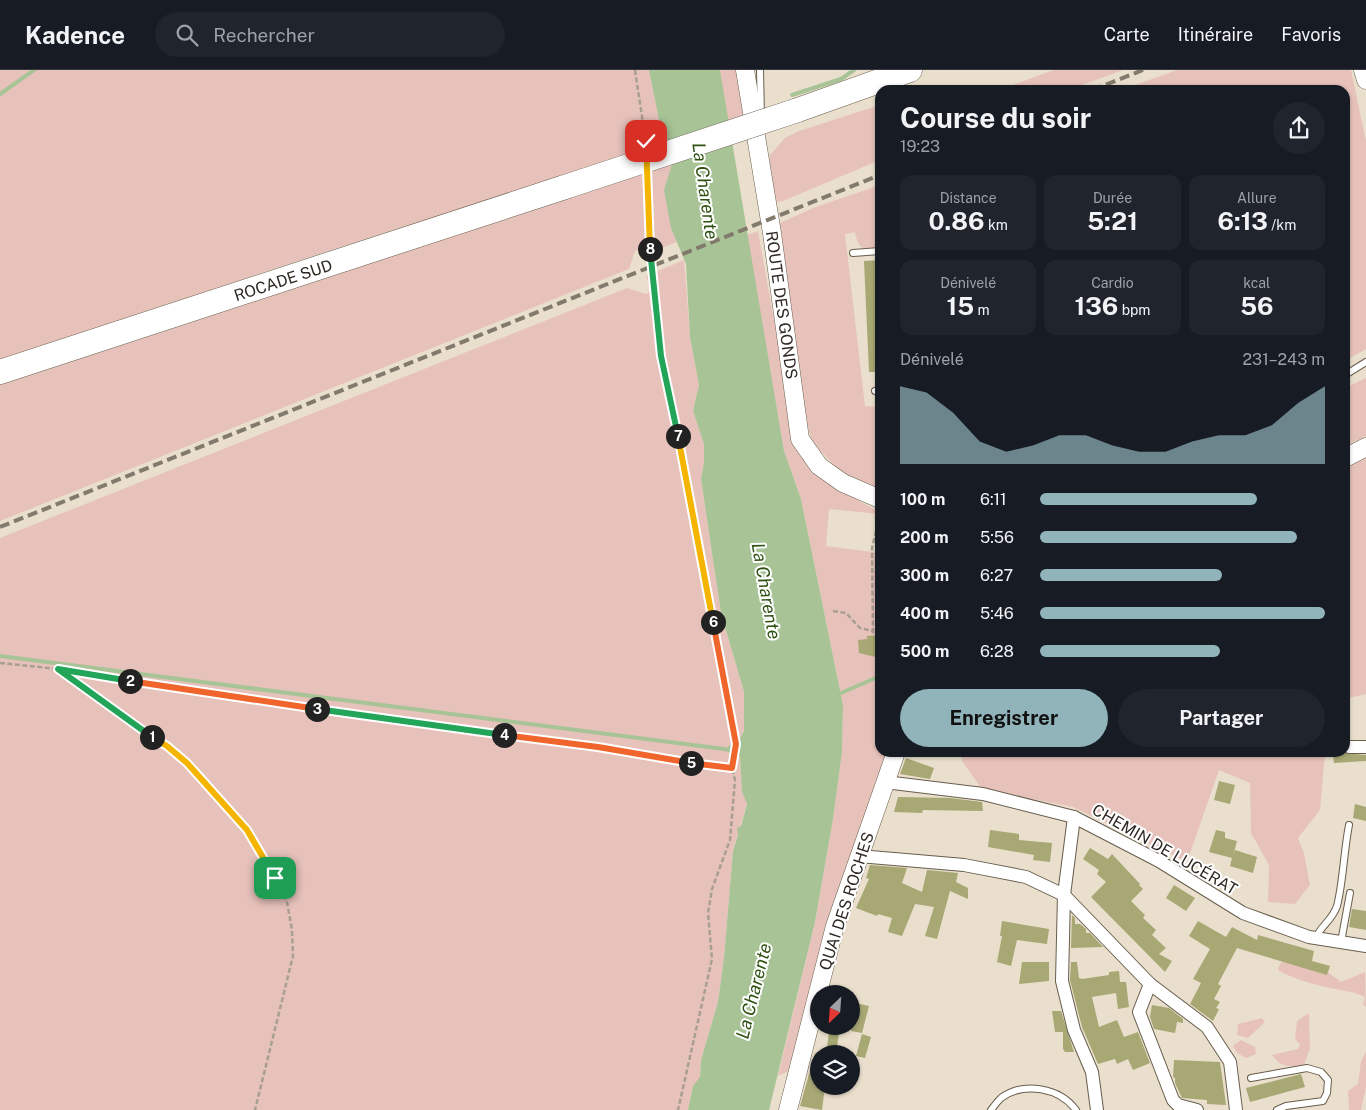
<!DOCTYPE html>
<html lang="fr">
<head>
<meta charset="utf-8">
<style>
  body { margin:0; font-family:"Public Sans",sans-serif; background:#20242c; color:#f1f3f6; height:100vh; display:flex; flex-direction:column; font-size:19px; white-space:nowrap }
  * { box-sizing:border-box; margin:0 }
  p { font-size:16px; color:#9ea1a6 }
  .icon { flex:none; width:28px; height:28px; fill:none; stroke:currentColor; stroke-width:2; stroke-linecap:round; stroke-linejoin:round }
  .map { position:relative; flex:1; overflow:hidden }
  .details { position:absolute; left:875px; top:15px; width:475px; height:672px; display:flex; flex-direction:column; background:#171b24; border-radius:15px; box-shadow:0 1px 4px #0004 }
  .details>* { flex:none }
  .needle { width:32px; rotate:205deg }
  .tools { position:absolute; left:810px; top:915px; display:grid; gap:10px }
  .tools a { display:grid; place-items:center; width:50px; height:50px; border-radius:50%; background:#171b24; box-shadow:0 1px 4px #0004; font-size:25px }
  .pin { position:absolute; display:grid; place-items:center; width:42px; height:42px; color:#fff; margin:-21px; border-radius:10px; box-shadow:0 2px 8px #0006 }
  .km { position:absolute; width:25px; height:25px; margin:-12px; border-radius:50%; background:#222; color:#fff; font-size:14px; line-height:25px; text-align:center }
  .round { display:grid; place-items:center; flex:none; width:52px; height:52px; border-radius:26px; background:#20242c }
  .headline { display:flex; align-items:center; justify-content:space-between; height:85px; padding:0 25px }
  h1 { font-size:28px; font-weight:700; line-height:38px }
  .figures { display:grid; grid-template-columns:repeat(3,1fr); gap:8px; height:85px; padding:5px 25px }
  .figures div { display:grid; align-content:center; border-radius:12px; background:#20242c; text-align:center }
  .figures b { font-size:25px; font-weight:700 }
  .figures small { font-size:14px; font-weight:400 }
  .figures p { font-size:14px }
  .chart { height:140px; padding:10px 25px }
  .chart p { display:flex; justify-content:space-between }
  .chart svg { width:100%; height:90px; margin-top:5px; fill:#91b3ba; opacity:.7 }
  .action { display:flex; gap:10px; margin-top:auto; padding:10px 25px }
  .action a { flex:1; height:58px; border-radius:30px; background:#91b3ba; color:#111; font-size:20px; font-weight:700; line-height:58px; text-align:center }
  .action a+a { background:#20242c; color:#f1f3f6 }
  ul { padding:0 25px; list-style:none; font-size:16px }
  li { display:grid; grid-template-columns:80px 60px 1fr; align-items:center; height:38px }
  li i { height:12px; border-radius:6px; background:#91b3ba }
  header { display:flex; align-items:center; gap:30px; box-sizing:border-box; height:70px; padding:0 25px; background:#171b24; border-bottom:1px solid #363941 }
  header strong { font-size:24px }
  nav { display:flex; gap:28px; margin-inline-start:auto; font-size:18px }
  .search { width:350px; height:45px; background:#20242c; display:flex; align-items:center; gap:12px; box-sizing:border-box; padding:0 18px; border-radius:28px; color:#9ea1a6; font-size:19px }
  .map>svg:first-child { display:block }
  .green { fill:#e7c2bb }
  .water { fill:#a8c497 }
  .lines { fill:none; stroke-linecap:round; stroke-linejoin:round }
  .stream { stroke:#a8c497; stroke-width:4 }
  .building { fill:#a7a874 }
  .lane-casing { stroke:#675e4d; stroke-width:8 }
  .street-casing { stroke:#675e4d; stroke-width:14 }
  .secondary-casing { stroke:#675e4d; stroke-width:19 }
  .highway-casing { stroke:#675e4d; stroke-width:25 }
  .path { stroke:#a89f91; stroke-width:2.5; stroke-dasharray:5 2.5; stroke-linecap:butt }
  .lane { stroke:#fff; stroke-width:6 }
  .street { stroke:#fff; stroke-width:12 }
  .secondary { stroke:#fff; stroke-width:18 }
  .highway { stroke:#fff; stroke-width:24 }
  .rail { stroke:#817a6d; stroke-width:4; stroke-dasharray:10 5; stroke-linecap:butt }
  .highway-bridge-casing { stroke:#675e4d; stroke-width:25; stroke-linecap:butt }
  .highway-bridge { stroke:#fff; stroke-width:24 }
  .split-1-casing { stroke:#fff; stroke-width:10 }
  .split-2-casing { stroke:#fff; stroke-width:10 }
  .split-3-casing { stroke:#fff; stroke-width:10 }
  .split-4-casing { stroke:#fff; stroke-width:10 }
  .split-5-casing { stroke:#fff; stroke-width:10 }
  .split-6-casing { stroke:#fff; stroke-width:10 }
  .split-7-casing { stroke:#fff; stroke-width:10 }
  .split-8-casing { stroke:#fff; stroke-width:10 }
  .split-9-casing { stroke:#fff; stroke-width:10 }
  .split-1 { stroke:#f5b400; stroke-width:6 }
  .split-2 { stroke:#22a559; stroke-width:6 }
  .split-3 { stroke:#f0652b; stroke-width:6 }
  .split-4 { stroke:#22a559; stroke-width:6 }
  .split-5 { stroke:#f0652b; stroke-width:6 }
  .split-6 { stroke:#f0652b; stroke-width:6 }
  .split-7 { stroke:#f5b400; stroke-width:6 }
  .split-8 { stroke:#22a559; stroke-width:6 }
  .split-9 { stroke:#f5b400; stroke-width:6 }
  .labels { text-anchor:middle; stroke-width:4; stroke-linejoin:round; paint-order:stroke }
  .street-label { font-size:16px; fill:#2d2922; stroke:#fff }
  .water-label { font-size:18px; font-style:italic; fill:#2f5213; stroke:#fff }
</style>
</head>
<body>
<header>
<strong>Kadence</strong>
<div class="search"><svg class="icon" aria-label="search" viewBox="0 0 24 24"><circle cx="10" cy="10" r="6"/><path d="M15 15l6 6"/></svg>Rechercher</div>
<nav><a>Carte</a><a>Itinéraire</a><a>Favoris</a></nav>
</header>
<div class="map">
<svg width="1366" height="1040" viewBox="0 0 1366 1040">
  <rect width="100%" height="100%" fill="#eadfcc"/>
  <!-- green -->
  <g class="green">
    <polygon points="0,0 649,0 663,70 480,136 402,157 258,204 114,255 0,291"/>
    <polygon points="720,0 745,0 752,47 729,56"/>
    <polygon points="1054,0 1123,0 1069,20 999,20"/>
    <polygon points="1177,0 1351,0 1366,71 1366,279 1345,291 1345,20 1121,20"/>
    <polygon points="880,35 880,90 783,131 774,132 767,106 770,85 785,68 799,61"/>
    <polygon points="672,94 671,158 677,172 641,186 638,180 635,181 629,199 0,451 0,315"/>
    <path d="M 880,115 L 880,178 C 863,179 859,181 855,162 L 845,164 L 865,336 L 877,337 L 880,332 L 880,418 L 843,404 L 812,372 L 804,342 L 778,154 L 813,138 Z"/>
    <polygon points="758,161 792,352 818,403 850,426 880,442 880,444 829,439 826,476 880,483 880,682 889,683 791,1000 778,1006 815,852 833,749 842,682 843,635 801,429 784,381 747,165"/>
    <polygon points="684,190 690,266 699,315 693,341 704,374 704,392 701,409 721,543 744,622 744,660 736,674 728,676 727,682 740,687 742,722 747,733 733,781 724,888 718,932 701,990 700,1007 693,1016 688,1040 0,1040 0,468 627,218 646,224 651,221 646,206"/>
    <polygon points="1366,308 1366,366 1345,376 1345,318"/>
    <polygon points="1366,383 1366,624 1345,629 1345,394"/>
    <polygon points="962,682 1325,683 1320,740 1298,768 1304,783 1310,815 1295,834 1268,832 1269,795 1251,763 1250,713 1219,700 1187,792 1073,737 982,719 962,691"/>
    <path d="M 1287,887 L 1325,900 L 1341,912 L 1365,902 L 1366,937 L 1363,934 L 1365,927 C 1353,921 1343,921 1330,918 C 1313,914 1293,909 1278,900 L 1280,894 Z"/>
    <path d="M 1309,943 L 1310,978 L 1304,995 C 1290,997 1281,998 1272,985 L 1298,979 L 1300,974 L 1295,969 L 1297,951 Z"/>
    <polygon points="1262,948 1265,952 1248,968 1237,965 1238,954"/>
    <polygon points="1241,970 1255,977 1256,984 1246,988 1237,983 1233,976"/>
    <polygon points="1366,982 1366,1017 1361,1040 1349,1040 1348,1021 1358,1014 1361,991"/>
  </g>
  <!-- water -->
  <polygon class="water" points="649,0 720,0 784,381 801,429 843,635 842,682 833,749 815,852 769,1040 688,1040 693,1016 700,1007 701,990 718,932 724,888 733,781 738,765 737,758 741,756 747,734 742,722 740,687 727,682 728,676 736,674 744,661 744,622 721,543 701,409 704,392 704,374 693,341 699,315 690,267 686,194 671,158 664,120 672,94 663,70"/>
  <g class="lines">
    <!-- stream -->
    <g class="stream">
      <polyline points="0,24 34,0"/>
      <polyline points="792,25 841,9 854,0"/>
      <polyline points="0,586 732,680"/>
      <polyline points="841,623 880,606"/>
    </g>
  </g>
  <!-- building -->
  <g class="building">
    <polygon points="880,190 880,302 869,302 864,191"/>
    <polygon points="880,565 880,588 859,583 858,570 867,569 867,566"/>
    <polygon points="1344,683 1366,685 1366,691 1334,693 1333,684"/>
    <polygon points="906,688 934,698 930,709 900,704"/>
    <polygon points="1219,711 1235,715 1230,734 1214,730"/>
    <polygon points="898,727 950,728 982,732 983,741 923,740 922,743 894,742"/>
    <polygon points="1355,734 1366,737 1366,751 1353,748"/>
    <polygon points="990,760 1019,764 1019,770 1052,773 1050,792 1033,790 1034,785 988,777"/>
    <polygon points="1216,760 1225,762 1225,768 1237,771 1233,786 1235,780 1257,787 1253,803 1230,796 1232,788 1209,782"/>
    <polygon points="1090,778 1108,789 1112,784 1140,814 1139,815 1143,819 1131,831 1145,845 1143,848 1156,860 1152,865 1166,878 1159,884 1172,891 1165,902 1091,827 1106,812 1097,804 1099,800 1083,789"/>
    <polygon points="870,795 907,798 902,813 922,822 927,800 958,803 956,812 968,818 968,829 950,821 937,869 925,866 934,837 915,834 902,866 888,862 892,848 878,844 877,846 856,838 869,809 866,808"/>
    <polygon points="1174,815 1195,828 1186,841 1166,828"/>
    <polygon points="1352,839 1366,841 1366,860 1349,857"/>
    <polygon points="1072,845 1075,848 1075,854 1080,854 1086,859 1086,863 1090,863 1103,877 1071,878"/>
    <polygon points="1002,851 1049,859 1047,874 1017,870 1011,896 997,892 1002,866 1000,866"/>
    <polygon points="1198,851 1226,867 1232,857 1257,870 1258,865 1314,881 1312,891 1330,896 1327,905 1237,878 1218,914 1221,916 1214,929 1220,932 1216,938 1219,939 1213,951 1190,934 1201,913 1193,909 1210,879 1189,866"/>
    <polygon points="1022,892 1049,892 1049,911 1019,914"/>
    <polygon points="1071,892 1077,892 1079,908 1082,909 1109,905 1109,902 1119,901 1120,912 1126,912 1129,937 1118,939 1116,923 1092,927 1099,957 1117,950 1124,967 1138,962 1150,993 1133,1000 1128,989 1117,994 1115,989 1098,994 1082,957 1070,910"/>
    <polygon points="851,932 869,936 862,963 851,961"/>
    <polygon points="1152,935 1169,938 1183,949 1183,953 1177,952 1175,963 1154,959 1150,947"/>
    <polygon points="1052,941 1061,941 1074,982 1065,982 1063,979 1063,962 1055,962"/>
    <polygon points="830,956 840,956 836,984 826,984"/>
    <polygon points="862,964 871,967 865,988 856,986"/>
    <polygon points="815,983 819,983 819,1016 825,1016 822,1040 800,1036"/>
    <polygon points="1174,990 1220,992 1226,1035 1207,1034 1207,1030 1182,1028 1175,1013 1175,1008 1173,1007"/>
    <polygon points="1301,1004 1305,1017 1250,1032 1246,1018"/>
  </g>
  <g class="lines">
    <!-- lane casing -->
    <g class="lane-casing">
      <g id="lane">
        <polyline points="760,0 761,47"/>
        <polyline points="853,183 880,181"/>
        <polyline points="1345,305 1366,292"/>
        <polyline points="875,321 880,320"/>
        <path d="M 1316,868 C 1321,855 1332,851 1337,836 C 1343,813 1344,780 1349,755"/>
        <polyline points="1341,872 1350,823"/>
        <polyline points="1251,1008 1307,998 1321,1002 1328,1010 1327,1023 1323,1031 1286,1036 1277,1040"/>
        <path d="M 991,1040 C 994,1036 998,1031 1001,1028 C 1024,1011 1060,1018 1076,1040"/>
      </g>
    </g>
    <!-- street casing -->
    <g class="street-casing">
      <g id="street">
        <polyline points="1349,677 1366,677"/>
        <polyline points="885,712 983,724 1074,747 1159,791 1243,843 1309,867 1366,876"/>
        <polyline points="1074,747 1064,825 1062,911 1074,960 1092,1002 1097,1040"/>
        <polyline points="859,786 964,795 1026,807 1064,825 1150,914 1207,957 1230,992 1236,1040"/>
        <polyline points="1150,914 1139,942 1173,1030 1178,1035 1197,1040"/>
      </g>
    </g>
    <!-- secondary casing -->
    <g class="secondary-casing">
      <g id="secondary">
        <polyline points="745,0 772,163 800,369 819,396 843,413 880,429"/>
        <polyline points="1363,0 1366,10"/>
        <polyline points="1345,388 1366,377"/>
        <polyline points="788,1040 835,856 896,682"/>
      </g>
    </g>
    <!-- highway casing -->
    <g class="highway-casing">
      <g id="highway">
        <polyline points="795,41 910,0"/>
        <polyline points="0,302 565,117"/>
      </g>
    </g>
    <!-- path -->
    <g class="path">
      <polyline points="635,0 646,73"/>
      <path d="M 647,108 C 649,180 654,258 672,328 L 736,674 L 732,698"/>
      <polyline points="833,541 846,543 860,558 873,561"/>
      <polyline points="873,563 872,478 879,450"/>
      <polyline points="0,593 58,599 101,629 142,662 167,676 187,693 247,760 275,808 287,832 292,860 293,886 255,1040"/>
      <polyline points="58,599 275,634 598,677 696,694 732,698 735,710 730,770 712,819 708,843 712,889 678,1040"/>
    </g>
    <!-- lane -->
    <use href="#lane" class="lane"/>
    <!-- street -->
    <use href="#street" class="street"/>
    <!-- secondary -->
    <use href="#secondary" class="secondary"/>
    <!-- highway -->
    <use href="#highway" class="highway"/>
    <!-- rail -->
    <g class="rail">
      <polyline points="1092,20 1143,0"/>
      <polyline points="0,457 880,105"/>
    </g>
    <!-- highway-bridge casing -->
    <g class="highway-bridge-casing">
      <polyline id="highway-bridge" points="565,117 795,41"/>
    </g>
    <!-- highway-bridge -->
    <use href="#highway-bridge" class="highway-bridge"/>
  </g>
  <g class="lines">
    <!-- split-1 casing -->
    <g class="split-1-casing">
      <polyline id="split-1" points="152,667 167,676 187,693 247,760 275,808"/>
    </g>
    <!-- split-2 casing -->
    <g class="split-2-casing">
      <polyline id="split-2" points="130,611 58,599 152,667"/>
    </g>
    <!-- split-3 casing -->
    <g class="split-3-casing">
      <polyline id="split-3" points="130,611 317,639"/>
    </g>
    <!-- split-4 casing -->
    <g class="split-4-casing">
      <polyline id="split-4" points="317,639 504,665"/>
    </g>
    <!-- split-5 casing -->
    <g class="split-5-casing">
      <polyline id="split-5" points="504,665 598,677 691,693"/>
    </g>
    <!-- split-6 casing -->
    <g class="split-6-casing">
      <polyline id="split-6" points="691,693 732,698 736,674 713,552"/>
    </g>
    <!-- split-7 casing -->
    <g class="split-7-casing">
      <polyline id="split-7" points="678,366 713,552"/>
    </g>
    <!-- split-8 casing -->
    <g class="split-8-casing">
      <polyline id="split-8" points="650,179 661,286 678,366"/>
    </g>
    <!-- split-9 casing -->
    <g class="split-9-casing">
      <polyline id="split-9" points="646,71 650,179"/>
    </g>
    <!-- split-1 -->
    <use href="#split-1" class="split-1"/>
    <!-- split-2 -->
    <use href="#split-2" class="split-2"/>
    <!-- split-3 -->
    <use href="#split-3" class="split-3"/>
    <!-- split-4 -->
    <use href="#split-4" class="split-4"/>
    <!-- split-5 -->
    <use href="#split-5" class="split-5"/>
    <!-- split-6 -->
    <use href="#split-6" class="split-6"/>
    <!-- split-7 -->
    <use href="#split-7" class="split-7"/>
    <!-- split-8 -->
    <use href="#split-8" class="split-8"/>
    <!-- split-9 -->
    <use href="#split-9" class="split-9"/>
  </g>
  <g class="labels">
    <!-- street labels -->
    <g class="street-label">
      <text transform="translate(283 210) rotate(-18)" y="6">ROCADE SUD</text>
      <text transform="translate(782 235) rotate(82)" y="6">ROUTE DES GONDS</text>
      <text transform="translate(1165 779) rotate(30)" y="6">CHEMIN DE LUCÉRAT</text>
      <text transform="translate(846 831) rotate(-72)" y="6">QUAI DES ROCHES</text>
    </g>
    <!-- water labels -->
    <g class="water-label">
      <text transform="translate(705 121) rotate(82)" y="6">La Charente</text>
      <text transform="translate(766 521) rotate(80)" y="6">La Charente</text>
      <text transform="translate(754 921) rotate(-76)" y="6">La Charente</text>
    </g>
  </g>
</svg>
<div class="tools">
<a><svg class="needle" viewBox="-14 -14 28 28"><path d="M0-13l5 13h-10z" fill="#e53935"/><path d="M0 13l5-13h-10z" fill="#9ea1a6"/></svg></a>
<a><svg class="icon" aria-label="layers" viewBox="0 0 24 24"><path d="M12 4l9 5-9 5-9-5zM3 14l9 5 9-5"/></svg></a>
</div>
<div class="pin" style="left:275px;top:808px;background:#1e9e55"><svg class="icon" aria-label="arrive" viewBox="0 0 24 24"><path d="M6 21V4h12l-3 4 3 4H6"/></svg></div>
<div class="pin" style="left:646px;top:71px;background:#d93025"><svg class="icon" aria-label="check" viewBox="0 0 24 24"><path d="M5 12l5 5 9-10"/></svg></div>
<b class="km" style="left:152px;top:667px">1</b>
<b class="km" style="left:130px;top:611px">2</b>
<b class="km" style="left:317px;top:639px">3</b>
<b class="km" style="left:504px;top:665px">4</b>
<b class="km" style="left:691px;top:693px">5</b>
<b class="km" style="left:713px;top:552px">6</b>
<b class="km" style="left:678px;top:366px">7</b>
<b class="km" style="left:650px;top:179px">8</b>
<section class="details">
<div class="headline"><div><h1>Course du soir</h1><p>19:23</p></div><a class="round"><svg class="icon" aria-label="share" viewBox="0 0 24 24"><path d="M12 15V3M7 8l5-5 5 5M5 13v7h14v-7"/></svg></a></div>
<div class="figures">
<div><p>Distance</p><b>0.86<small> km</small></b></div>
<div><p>Durée</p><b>5:21</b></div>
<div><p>Allure</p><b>6:13<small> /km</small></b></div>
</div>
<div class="figures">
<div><p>Dénivelé</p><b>15<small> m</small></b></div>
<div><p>Cardio</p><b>136<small> bpm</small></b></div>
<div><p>kcal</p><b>56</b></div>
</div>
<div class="chart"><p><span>Dénivelé</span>231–243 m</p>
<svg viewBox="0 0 160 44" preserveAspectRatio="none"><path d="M0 44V6L10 9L20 19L30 33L40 38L50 35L60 30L70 30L80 35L90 38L100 38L110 33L120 30L130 30L140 25L150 14L160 6V44z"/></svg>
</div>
<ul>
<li><b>100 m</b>6:11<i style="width:76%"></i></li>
<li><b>200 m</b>5:56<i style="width:90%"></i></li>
<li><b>300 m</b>6:27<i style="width:64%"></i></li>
<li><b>400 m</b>5:46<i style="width:100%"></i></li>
<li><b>500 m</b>6:28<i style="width:63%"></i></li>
</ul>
<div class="action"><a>Enregistrer</a><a>Partager</a></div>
</section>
</div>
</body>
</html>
